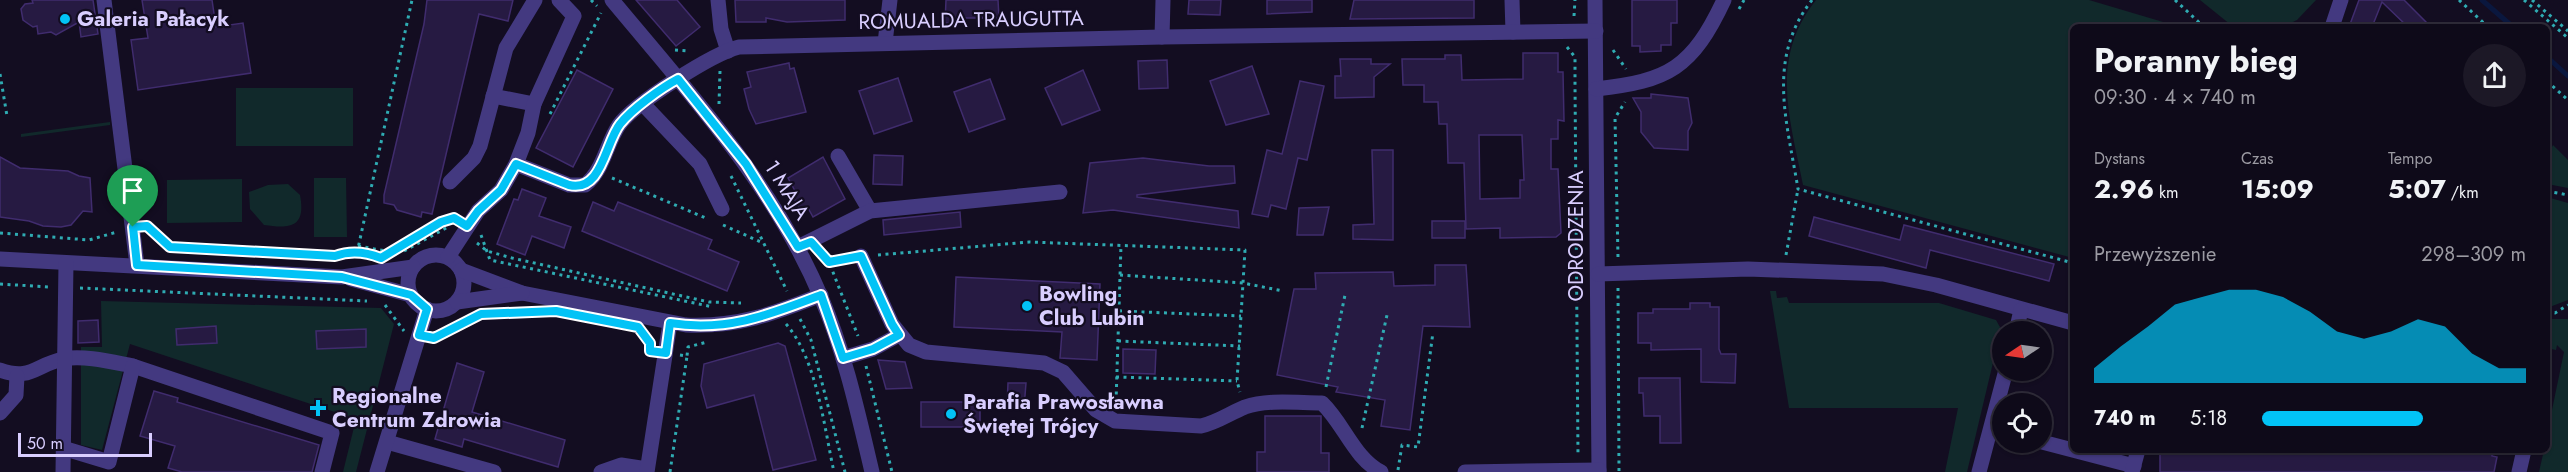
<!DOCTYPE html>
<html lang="pl">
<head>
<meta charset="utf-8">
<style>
  body { margin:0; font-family:Jost,sans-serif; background:#1c1826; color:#f1f3f6; height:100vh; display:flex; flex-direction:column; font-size:22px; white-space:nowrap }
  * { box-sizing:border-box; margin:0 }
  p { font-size:20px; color:#9b9aa2 }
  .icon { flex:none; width:33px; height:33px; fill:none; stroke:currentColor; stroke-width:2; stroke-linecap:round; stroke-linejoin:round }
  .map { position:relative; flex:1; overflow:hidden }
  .side { position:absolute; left:2070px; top:24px; width:480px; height:429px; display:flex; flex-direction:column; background:#0e0a19; border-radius:9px; box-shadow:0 2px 4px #0004,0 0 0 2px #2e2b38 }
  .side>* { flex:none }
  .needle { width:39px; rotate:257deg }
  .controls { position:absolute; left:1992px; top:321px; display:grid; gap:12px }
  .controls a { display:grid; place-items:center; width:60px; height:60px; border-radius:50%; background:#0e0a19; box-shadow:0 2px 4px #0004,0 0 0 2px #2e2b38; font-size:30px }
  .scale { position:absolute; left:18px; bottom:15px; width:134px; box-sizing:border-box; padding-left:6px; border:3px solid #d9ceff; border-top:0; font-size:16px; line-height:21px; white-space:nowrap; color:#d9ceff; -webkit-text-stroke:4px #130d21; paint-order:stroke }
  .pin { position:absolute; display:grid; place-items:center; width:51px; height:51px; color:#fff; margin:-62px -26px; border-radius:50% 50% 50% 0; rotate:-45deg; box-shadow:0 0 6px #0007 }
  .pin .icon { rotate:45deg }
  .round { display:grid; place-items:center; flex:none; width:63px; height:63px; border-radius:32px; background:#1c1826 }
  .summary { display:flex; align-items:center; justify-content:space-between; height:102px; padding:0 24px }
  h1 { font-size:33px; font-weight:700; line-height:45px }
  .metrics { display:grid; grid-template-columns:repeat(3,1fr); gap:9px; height:102px; padding:6px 24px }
  .metrics div { display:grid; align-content:center }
  .metrics b { font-size:26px; font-weight:700 }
  .metrics small { font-size:16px; font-weight:400 }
  .metrics p { font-size:16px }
  .chart { height:168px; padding:12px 24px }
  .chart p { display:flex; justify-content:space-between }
  .chart svg { width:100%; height:108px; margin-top:6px; fill:#02c3f6; opacity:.7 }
  ul { padding:0 24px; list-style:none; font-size:20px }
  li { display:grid; grid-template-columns:96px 72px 1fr; align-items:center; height:45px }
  li i { height:15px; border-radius:8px; background:#02c3f6 }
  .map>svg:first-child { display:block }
  .green { fill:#11292b }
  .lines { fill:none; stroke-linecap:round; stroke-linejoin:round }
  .stream { stroke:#0a173e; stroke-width:5 }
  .building { fill:#261a42; stroke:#402c6e; stroke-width:1.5; fill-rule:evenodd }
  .path { stroke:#2fabb2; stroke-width:3; stroke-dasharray:3 4.5; stroke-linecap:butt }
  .minor { stroke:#433980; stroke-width:15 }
  .route-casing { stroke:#fff; stroke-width:12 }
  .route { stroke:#02c3f6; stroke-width:8 }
  .poi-dot { fill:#02c3f6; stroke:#130d21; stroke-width:2 }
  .labels { text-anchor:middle; stroke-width:4.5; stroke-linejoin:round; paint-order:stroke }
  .poi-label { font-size:21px; font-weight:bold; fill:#d9ceff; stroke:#130d21; text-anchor:start }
  .street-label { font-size:21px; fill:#d9ceff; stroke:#130d21 }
</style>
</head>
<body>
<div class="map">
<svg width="2568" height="472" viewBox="0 0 2568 472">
  <rect width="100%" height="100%" fill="#130d21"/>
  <!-- green -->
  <g class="green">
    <path d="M 1816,0 L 2089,0 L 2180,27 L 2073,27 L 2073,258 L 1803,185 C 1790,118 1769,59 1816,0 Z"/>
    <polygon points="2200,0 2316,0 2297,20 2282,27 2231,25"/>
    <rect x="236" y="88" width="117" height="58"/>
    <polygon points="110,122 110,125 21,137 21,134"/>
    <polygon points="2553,145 2568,160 2568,188 2547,184 2547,157"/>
    <polygon points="314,178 346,178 347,237 314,237"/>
    <polygon points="242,179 242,222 167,223 167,180"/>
    <path d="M 268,185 L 288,184 L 300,195 C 306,227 291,229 264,225 L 250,209 L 249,192 Z"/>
    <polygon points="2547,197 2568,203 2568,300 2547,308"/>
    <polygon points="1770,291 1776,291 1777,298 1787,297 1789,303 1939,303 1996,320 2001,329 1967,472 1945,472 1958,408 1789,408"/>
    <polygon points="101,301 381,308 394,324 356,472 343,472 356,419 130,344 102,450 81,445 81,347 102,347"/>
    <polygon points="2547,319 2568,319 2568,472 2539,472 2544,450 2547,450 2547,434 2564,352 2557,345 2556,350 2547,348"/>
  </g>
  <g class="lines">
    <!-- stream -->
    <g class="stream">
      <polyline points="2482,0 2513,27"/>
      <polyline points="2547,57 2568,76"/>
    </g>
  </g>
  <!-- building -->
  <g class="building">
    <polygon points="32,0 93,0 98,34 81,37 79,22 56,35 51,32 38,34 37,26 33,27 23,20 21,9 25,4 33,3"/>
    <polygon points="142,0 212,0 216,27 243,23 251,73 138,90 131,40 148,38"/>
    <polygon points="427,0 513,0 508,21 479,14 432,214 422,212 421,217 397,210 394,205 384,203 384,195 424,24"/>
    <polygon points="636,0 677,0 700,27 676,46"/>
    <polygon points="735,0 845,0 845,20 787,22 766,18 766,22 736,22"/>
    <polygon points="946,0 998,0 999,18 959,18 959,24 945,23"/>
    <polygon points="1189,0 1221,0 1220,15 1188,14"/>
    <polygon points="1267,0 1312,0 1312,12 1267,14"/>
    <polygon points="1354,0 1474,0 1474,18 1350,19"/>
    <polygon points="1632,0 1677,0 1677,23 1671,23 1671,45 1661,45 1661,51 1640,52 1640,46 1632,46"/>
    <polygon points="2359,0 2404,0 2431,27 2408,27 2382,2 2372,27 2349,27"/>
    <path d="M 1523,53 L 1558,53 L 1558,72 L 1563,72 L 1564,121 L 1558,120 L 1558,139 L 1551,139 L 1551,169 L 1558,169 L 1561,233 L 1556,237 L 1500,238 L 1500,228 L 1466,229 L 1464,163 L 1448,163 L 1447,124 L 1439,124 L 1438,102 L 1424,102 L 1424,85 L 1403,85 L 1402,59 L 1445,59 L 1445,55 L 1461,55 L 1462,80 L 1523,79 ZM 1479,135 L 1522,135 L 1524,180 L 1520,180 L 1520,198 L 1480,199 Z"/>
    <polygon points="1340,59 1371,59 1371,64 1390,64 1374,77 1374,97 1335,98 1335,76 1341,76"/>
    <polygon points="1167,60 1168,88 1139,89 1138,61"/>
    <polygon points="789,63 790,69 794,68 806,112 756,124 749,109 744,89 751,87 747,72"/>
    <polygon points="1252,66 1269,114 1226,125 1210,81"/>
    <polygon points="577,70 613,89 573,167 536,148"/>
    <polygon points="1083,70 1100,110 1062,125 1045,88"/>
    <polygon points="898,78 912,121 874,134 859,91"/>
    <polygon points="990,79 1005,119 969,132 954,92"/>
    <polygon points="1300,81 1324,86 1307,160 1298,158 1286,209 1271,205 1268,217 1252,214 1267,150 1282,154"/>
    <polygon points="1651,94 1688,98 1692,123 1688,131 1688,150 1654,148 1641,132 1641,112 1633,98 1651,98"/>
    <polygon points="1372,150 1393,150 1393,240 1353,239 1353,225 1374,224"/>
    <polygon points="874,155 903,156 902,185 873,184"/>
    <polygon points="0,157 20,168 68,171 79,176 90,178 92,212 83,211 71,225 61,227 43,226 29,221 0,217"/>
    <polygon points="823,157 845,199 813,217 808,208 802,212 791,194 795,191 788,178"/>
    <polygon points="1143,158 1209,166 1234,166 1235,183 1137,195 1137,197 1238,211 1239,228 1113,210 1083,213 1090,163"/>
    <polygon points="522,189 546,198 539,216 571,227 564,248 532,236 525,255 497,244 514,199 518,200"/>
    <polygon points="593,202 614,211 618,202 712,240 708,249 739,262 727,291 582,231"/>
    <polygon points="1329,207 1323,235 1297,235 1299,208"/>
    <polygon points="960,212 961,227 884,235 883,220"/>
    <polygon points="1814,217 1900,240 1904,225 2054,264 2049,281 1930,250 1926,268 1809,236"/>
    <rect x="1432" y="221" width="33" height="17"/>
    <polygon points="1435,265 1466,265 1470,327 1423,326 1410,430 1381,426 1385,400 1336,392 1338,387 1277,375 1294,289 1316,289 1315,273 1393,272 1394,286 1435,285"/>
    <polygon points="956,277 1100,284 1097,360 1060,358 1062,332 954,327"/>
    <polygon points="1690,303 1710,303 1710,307 1719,307 1719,349 1721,354 1736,354 1735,383 1701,382 1701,349 1651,350 1651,343 1638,343 1638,313 1653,313 1653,309 1690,309"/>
    <polygon points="98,320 99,342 78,343 78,321"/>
    <polygon points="216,326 217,343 177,345 176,329"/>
    <polygon points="366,329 366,347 317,349 316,331"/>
    <polygon points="778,343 785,346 816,460 773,470 754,395 707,408 701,386 704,364"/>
    <polygon points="1123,349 1156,350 1155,374 1123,373"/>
    <polygon points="878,360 905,362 912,388 886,389"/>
    <polygon points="457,363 484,372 472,412 565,440 558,467 464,439 462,447 435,439"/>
    <polygon points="1639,378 1680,378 1681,443 1660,443 1660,416 1644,416 1643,393 1639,393"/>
    <polygon points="1008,383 1026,383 1024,408 1007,407"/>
    <polygon points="154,391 178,398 177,402 319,445 312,472 182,472 168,468 175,446 140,436"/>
    <rect x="921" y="402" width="59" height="25"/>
    <polygon points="1265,416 1321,416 1321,453 1329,453 1329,472 1257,472 1257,452 1265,452"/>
    <polygon points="2160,450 2492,450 2492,456 2497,457 2494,472 2160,472"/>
  </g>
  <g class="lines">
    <!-- path -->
    <g class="path">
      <polyline points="591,0 597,6"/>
      <path d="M 1812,0 C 1766,59 1787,121 1798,189 L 2073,263"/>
      <polyline points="2175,0 2204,27"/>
      <polyline points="2459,0 2488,27"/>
      <polyline points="2524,0 2568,38"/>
      <polyline points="2532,0 2568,31"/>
      <polyline points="1739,9 1744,0"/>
      <polyline points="1574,16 1575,0"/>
      <polyline points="1567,47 1575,57 1575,84 1578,455"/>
      <polyline points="675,50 689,51"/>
      <polyline points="1613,50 1626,69"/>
      <polyline points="0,74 7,116"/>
      <polyline points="2547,81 2568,100"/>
      <polyline points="719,104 720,71"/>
      <polyline points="550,114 601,13"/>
      <polyline points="731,176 787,291"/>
      <polyline points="612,178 708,219"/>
      <polyline points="2547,191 2568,195"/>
      <polyline points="723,225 763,243"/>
      <polyline points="149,228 170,247 335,256 344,253 373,255"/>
      <polyline points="0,233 89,240 117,232"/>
      <polyline points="481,235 490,260 713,307"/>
      <polyline points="477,243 487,251 512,258 709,302 741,303"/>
      <polyline points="358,246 392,252"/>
      <polyline points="404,251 448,227"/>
      <polyline points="357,253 412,0"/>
      <polyline points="821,253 829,262 858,336"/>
      <polyline points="388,254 441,222 453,219"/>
      <polyline points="878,255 1029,242 1245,250 1237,381 1240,392"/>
      <polyline points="1786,255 1798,189"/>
      <polyline points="1618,257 1615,118 1625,102"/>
      <polyline points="829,262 845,258"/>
      <polyline points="1120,275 1243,283 1283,291"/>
      <polyline points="0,284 49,287"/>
      <polyline points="80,288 367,301"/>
      <polyline points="1618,288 1619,472"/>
      <polyline points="385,305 404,331"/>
      <polyline points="1119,311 1241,316"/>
      <polyline points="2547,313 2555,313 2568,305"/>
      <polyline points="800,319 811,340 845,472"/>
      <path d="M 786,324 C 817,359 824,427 834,472"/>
      <polyline points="642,333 650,344"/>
      <polyline points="436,337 476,317"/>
      <polyline points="1118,341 1240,346"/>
      <polyline points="680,355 687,356 688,347 707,342"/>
      <polyline points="866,366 892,472"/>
      <polyline points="1116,377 1237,381"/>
      <polyline points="1326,387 1345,295"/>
      <polyline points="1116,402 1121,245"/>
      <polyline points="1362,428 1387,315"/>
      <polyline points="1398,470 1402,445 1418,447 1433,332"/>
      <polyline points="670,472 687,356"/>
    </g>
    <!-- minor -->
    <g class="minor">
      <polyline points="104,0 137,265"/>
      <path d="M 612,0 C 690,94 773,183 821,297 C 845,353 858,413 872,472"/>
      <polyline points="718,0 721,29 728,51"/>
      <polyline points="1512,0 1513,32"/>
      <polyline points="1595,0 1599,472"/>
      <polyline points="2332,27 2341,0"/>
      <polyline points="1162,37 1163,0"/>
      <polyline points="885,43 890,0"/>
      <path d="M 1596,89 C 1669,81 1692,68 1724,0"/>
      <polyline points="493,96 534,104"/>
      <polyline points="643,104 700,164 722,209"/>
      <polyline points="838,156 870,211"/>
      <path d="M 516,164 L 569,185 L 585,185 C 604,170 606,144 619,125 C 635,103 712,54 739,47 L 1162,37 L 1596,31"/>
      <polyline points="450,182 474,158 480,146 506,48 535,0"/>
      <polyline points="798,247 870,211 1060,192"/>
      <circle cx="436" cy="283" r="28"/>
      <path d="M 861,256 L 892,324 L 909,345 L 926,352 L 1044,363 L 1063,372 L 1096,410 L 1115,421 L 1201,426 C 1218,422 1230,413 1245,407 C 1268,399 1298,403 1322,403 C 1344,424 1354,458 1381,472"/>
      <polyline points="448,257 478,211 501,190 516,164 528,133 534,104 574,16 559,0"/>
      <polyline points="0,259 342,277 413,267"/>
      <path d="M 461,270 L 522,293 L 686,325 C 739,327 773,314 821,295"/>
      <polyline points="1598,274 1748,269 1883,274 1936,285 2073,323"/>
      <polyline points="351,279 411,295"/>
      <polyline points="457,302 522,293"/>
      <polyline points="2016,332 2021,310"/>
      <polyline points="843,358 873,349 899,335"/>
      <path d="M 0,370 C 31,381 35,365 63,359 C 84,355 112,362 133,366 L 332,433 L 322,472"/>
      <polyline points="0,413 16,395 17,376"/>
      <polyline points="387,442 494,472"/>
      <polyline points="2042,442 2134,466"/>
      <polyline points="66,449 109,462 133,366"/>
      <polyline points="63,472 66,263"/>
      <polyline points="377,472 427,309"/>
      <polyline points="601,472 621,465 647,469"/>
      <polyline points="647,472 670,323"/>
      <polyline points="1465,472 1599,470"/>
      <polyline points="1979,472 2006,370"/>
      <polyline points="2132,472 2138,450"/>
      <polyline points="2519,472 2524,450"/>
    </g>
  </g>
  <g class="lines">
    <!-- route casing -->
    <g class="route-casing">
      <path id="route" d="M 678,79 L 746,164 L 798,247 L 811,242 L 829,262 L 861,256 L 892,324 L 899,335 L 873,349 L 843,358 L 821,295 C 769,315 727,332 670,323 L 666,353 L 650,351 L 650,343 L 638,327 L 556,311 L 481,314 L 434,338 L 419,335 L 427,309 L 411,295 L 342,277 L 137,265 L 133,227 L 147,226 L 170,247 L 335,256 C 351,250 366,252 381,258 L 441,222 L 454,218 L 467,226 L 478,211 L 501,190 L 516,164 L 569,185 C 602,193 605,143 620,124 C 632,109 661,88 678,79 Z"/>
    </g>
    <!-- route -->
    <use href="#route" class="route"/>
  </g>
  <!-- markers -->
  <g class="poi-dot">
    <circle cx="65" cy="19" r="6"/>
    <circle cx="1027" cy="306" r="6"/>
    <path d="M315 399h6v6h6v6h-6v6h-6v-6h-6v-6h6z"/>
    <circle cx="951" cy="414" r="6"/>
  </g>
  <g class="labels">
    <!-- poi labels -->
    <g class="poi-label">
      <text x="77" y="26">Galeria Pałacyk</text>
      <text x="1039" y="301">Bowling<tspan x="1039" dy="24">Club Lubin</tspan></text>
      <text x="332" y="403">Regionalne<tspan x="332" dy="24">Centrum Zdrowia</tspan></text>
      <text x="963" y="409">Parafia Prawosławna<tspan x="963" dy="24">Świętej Trójcy</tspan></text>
    </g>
    <!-- street labels -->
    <g class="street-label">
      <text transform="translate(971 20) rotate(-1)" y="7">ROMUALDA TRAUGUTTA</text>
      <text transform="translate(787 190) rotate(58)" y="7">1 MAJA</text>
      <text transform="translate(1576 236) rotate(-90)" y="7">ODRODZENIA</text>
    </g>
  </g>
</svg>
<div class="controls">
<a><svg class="needle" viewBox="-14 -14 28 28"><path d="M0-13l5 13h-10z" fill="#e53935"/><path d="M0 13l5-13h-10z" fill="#9b9aa2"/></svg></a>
<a><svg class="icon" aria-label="locate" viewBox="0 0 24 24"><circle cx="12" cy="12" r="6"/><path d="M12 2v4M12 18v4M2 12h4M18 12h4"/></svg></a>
</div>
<div class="scale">50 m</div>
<div class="pin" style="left:133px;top:227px;background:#1e9e55"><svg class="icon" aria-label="arrive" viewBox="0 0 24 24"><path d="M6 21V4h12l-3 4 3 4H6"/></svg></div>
<section class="side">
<div class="summary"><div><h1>Poranny bieg</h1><p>09:30 · 4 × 740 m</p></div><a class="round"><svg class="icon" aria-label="share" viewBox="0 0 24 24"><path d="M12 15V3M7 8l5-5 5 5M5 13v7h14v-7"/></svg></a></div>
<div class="metrics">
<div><p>Dystans</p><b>2.96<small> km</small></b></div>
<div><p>Czas</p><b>15:09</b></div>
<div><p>Tempo</p><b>5:07<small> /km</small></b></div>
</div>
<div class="chart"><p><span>Przewyższenie</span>298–309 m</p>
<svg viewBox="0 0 160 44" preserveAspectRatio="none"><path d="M0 44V38L10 29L20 21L30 12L40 9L50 6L60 6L70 9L80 15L90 23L100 26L110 23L120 18L130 21L140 32L150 38L160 38V44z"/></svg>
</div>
<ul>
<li><b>740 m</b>5:18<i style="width:61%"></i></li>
</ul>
</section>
</div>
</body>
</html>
